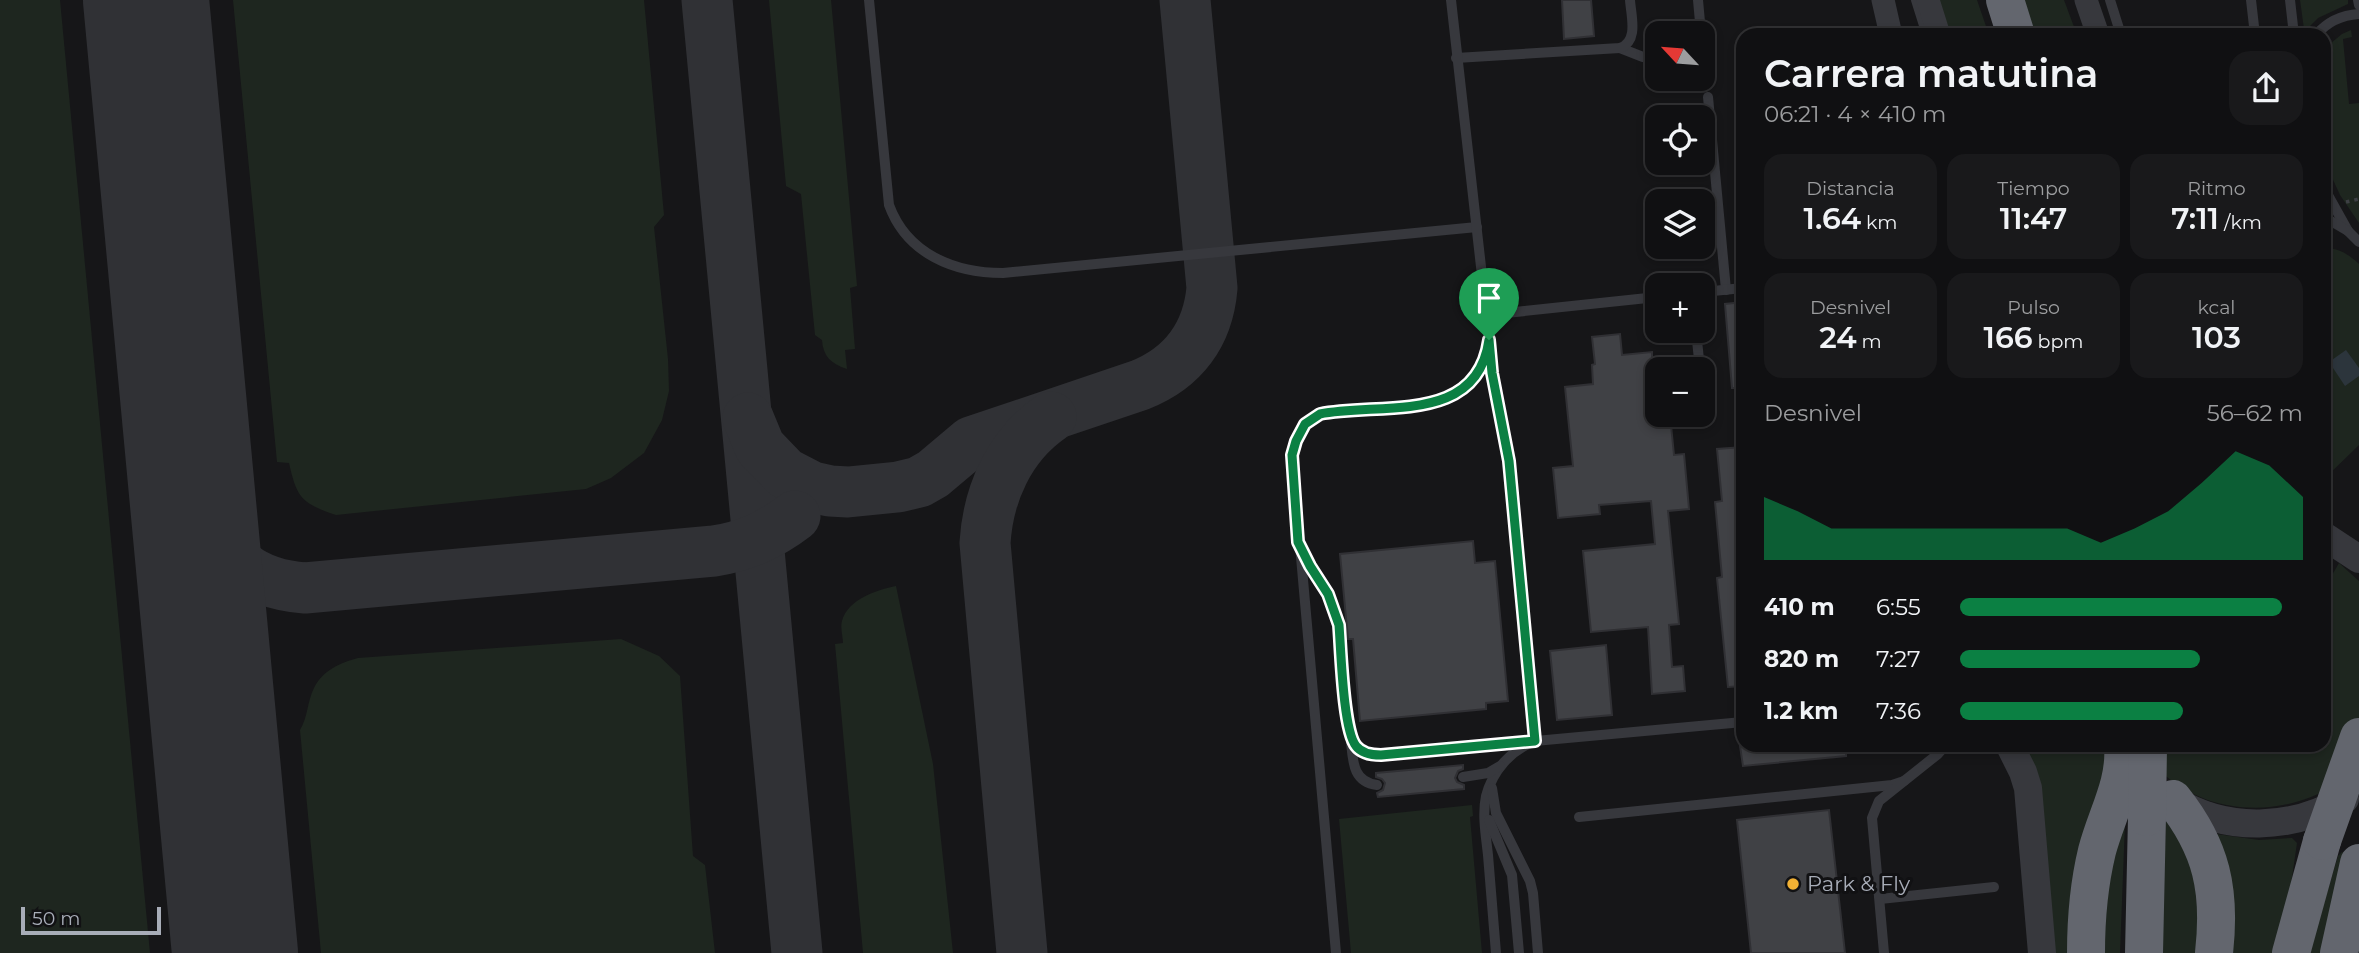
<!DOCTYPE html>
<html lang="es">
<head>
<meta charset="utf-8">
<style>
  body { margin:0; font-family:Montserrat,sans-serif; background:#19191b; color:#f1f3f6; height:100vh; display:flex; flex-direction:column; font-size:26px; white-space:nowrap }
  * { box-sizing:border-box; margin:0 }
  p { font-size:23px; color:#9c9d9f }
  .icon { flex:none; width:38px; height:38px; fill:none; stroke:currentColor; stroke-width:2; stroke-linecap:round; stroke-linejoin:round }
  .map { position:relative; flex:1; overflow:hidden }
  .panel { position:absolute; left:1736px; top:28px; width:595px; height:724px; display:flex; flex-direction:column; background:#101012; border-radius:21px; box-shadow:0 4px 10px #0003,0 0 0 2px #303032 }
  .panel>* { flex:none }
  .needle { width:46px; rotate:296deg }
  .tools { position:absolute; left:1645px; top:21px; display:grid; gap:14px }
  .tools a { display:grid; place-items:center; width:70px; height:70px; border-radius:14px; background:#101012; box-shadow:0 4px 10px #0003,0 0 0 2px #303032; font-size:35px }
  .scale { position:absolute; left:21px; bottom:18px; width:140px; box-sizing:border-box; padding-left:7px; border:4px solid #a8adb8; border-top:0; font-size:19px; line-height:24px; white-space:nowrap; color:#a8adb8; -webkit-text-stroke:5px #111113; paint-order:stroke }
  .pin { position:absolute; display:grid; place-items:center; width:60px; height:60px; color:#fff; margin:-72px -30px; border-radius:50% 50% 50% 0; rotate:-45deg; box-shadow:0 0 7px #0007 }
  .pin .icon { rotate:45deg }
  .round { display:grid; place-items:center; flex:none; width:74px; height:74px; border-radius:21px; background:#19191b }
  .headline { display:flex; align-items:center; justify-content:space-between; height:119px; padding:0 28px }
  h1 { font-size:38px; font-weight:600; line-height:52px }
  .figures { display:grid; grid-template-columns:repeat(3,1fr); gap:10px; height:119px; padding:7px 28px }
  .figures div { display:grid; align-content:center; border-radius:18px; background:#19191b; text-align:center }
  .figures b { font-size:30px; font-weight:600 }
  .figures small { font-size:19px; font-weight:400 }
  .figures p { font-size:19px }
  .chart { height:196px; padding:14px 28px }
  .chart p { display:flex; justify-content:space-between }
  .chart svg { width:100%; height:126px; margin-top:7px; fill:#0b8043; opacity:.7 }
  ul { padding:0 28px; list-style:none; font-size:23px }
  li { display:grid; grid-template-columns:112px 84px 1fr; align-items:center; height:52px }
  li i { height:18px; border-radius:9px; background:#0b8043 }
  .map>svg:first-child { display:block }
  .green { fill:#1e261f }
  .water { fill:#2c353c }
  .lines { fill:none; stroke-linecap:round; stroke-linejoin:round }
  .taxiway { stroke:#303135; stroke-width:51 }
  .runway { stroke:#303135; stroke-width:126 }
  .building { fill:#404145; stroke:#303034; stroke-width:2 }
  .path { stroke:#3d3f44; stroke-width:3.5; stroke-dasharray:3.5 5; stroke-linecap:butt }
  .service { stroke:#37383d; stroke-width:10 }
  .minor { stroke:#37383d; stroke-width:23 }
  .tertiary { stroke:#37383d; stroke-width:28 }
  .motorway { stroke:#63666e; stroke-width:38 }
  .motorway-bridge { stroke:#63666e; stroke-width:38 }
  .route-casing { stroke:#fff; stroke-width:14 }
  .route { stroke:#0b8043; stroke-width:9 }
  .poi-dot { fill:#f2b134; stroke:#111113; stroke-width:2.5 }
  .labels { text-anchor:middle; stroke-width:6; stroke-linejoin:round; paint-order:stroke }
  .poi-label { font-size:21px; fill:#a8adb8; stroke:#111113; text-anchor:start }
</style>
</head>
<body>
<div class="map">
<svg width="2359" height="953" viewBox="0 0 2359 953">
  <rect width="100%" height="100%" fill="#161618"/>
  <!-- green -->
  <g class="green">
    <polygon points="0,0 60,0 150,953 0,953"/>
    <path d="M 233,0 L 644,0 L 664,215 L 654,227 L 668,359 L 669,391 L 662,420 L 644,453 L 611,478 L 586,489 L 336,515 C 301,503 297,498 289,463 L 277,462 Z"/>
    <path d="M 769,0 L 831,0 L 857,286 L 850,288 L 855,349 L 845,350 L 847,369 C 831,364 823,356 822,340 L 815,335 L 801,194 L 786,186 Z"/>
    <polygon points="1937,0 1977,0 1989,35 1948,35"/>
    <polygon points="2019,0 2064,0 2077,35 2032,35"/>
    <polygon points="2300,0 2348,0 2348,4 2318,18 2306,30 2304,29"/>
    <polygon points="2351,30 2352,37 2343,39 2349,104 2359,103 2359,223 2340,195 2324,160 2324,49 2342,34"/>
    <path d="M 2324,248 C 2339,248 2348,254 2359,264 L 2359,445 L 2324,479 Z"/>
    <path d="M 2339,563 L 2359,581 L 2359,765 C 2351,771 2343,779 2334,785 C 2285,817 2213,816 2167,777 C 2156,768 2148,756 2139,746 L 2324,746 L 2324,589 Z"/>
    <path d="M 896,586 L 933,764 L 953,953 L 863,953 L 835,644 L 843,643 C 843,637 840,627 842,621 C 848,599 877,590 896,586 Z"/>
    <path d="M 621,639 L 659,656 L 680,676 L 693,856 L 705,865 L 715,953 L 321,953 L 300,730 C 308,717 307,702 314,688 C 323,670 340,663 358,658 Z"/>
    <polygon points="2020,746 2105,746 2107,749 2074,953 2052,953"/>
    <polygon points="1472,805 1473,816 1470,817 1482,953 1351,953 1339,819"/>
    <polygon points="2166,821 2192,857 2202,953 2161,953"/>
    <polygon points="2125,822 2120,953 2095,953 2097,900"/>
    <polygon points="2216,834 2259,840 2292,838 2297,843 2290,891 2275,953 2223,953"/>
    <polygon points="2342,852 2345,853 2324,953 2309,953 2338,856"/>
  </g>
  <!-- water -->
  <polygon class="water" points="2346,350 2359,368 2359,376 2345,386 2329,362"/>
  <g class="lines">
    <!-- taxiway -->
    <g class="taxiway">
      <polyline points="707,0 797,953"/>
      <path d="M 748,418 L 760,447 L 785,473 L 812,487 L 830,491 L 848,492 L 898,487 L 919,482 L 933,474 L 971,442 L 1140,385 C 1183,368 1208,335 1212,288 L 1185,0"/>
      <path d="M 191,502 C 225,550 239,583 305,588 L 714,551 C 746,546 770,535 795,516"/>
      <path d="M 1022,953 L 985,543 C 988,494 1009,446 1051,417"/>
    </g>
    <!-- runway -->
    <polyline class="runway" points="146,0 235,953"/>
  </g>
  <!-- building -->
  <g class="building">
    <polygon points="1562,0 1591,0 1594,36 1564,39"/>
    <polygon points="1743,302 1743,388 1732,388 1725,304"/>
    <polygon points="1620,334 1622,355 1652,352 1652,359 1656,360 1657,415 1670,415 1674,455 1684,454 1689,509 1668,511 1679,624 1669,625 1672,667 1683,666 1685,691 1652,694 1648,627 1591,632 1583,551 1655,544 1651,501 1599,505 1600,514 1558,518 1553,468 1573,466 1565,387 1593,384 1592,365 1595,364 1592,337"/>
    <polygon points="1743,447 1743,686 1728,687 1717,578 1722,577 1715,502 1722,501 1717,449"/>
    <polygon points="1473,541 1475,563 1495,561 1508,701 1486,703 1486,709 1360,721 1353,639 1348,639 1340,554"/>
    <polygon points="1606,645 1612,715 1557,720 1550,651"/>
    <polygon points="1740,746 1846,746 1846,756 1743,766"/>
    <polygon points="1463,765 1463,769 1458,771 1455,778 1457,782 1464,785 1464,789 1378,797 1377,793 1383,790 1385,783 1382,779 1376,777 1376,773"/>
    <polygon points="1829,810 1845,953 1751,953 1737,820"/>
  </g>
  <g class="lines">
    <!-- path -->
    <polyline class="path" points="2346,202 2359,199"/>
    <!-- service -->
    <g class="service">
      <path d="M 869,0 L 889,205 C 907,254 954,273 1003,273 L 1477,227"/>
      <polyline points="1698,0 1701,33"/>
      <polyline points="1916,0 1927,35"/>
      <polyline points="2110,0 2121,35"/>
      <polyline points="2251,0 2255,35"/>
      <polyline points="2290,0 2294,35"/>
      <polyline points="2358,0 2359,5"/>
      <path d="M 2316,35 C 2327,22 2342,15 2359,14"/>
      <polyline points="1620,48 1643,57 1657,57"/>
      <path d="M 1456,58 L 1620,48 C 1639,41 1631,16 1630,0"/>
      <polyline points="1708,97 1726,290"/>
      <polyline points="2324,188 2348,231"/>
      <polyline points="2324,217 2348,231 2359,242"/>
      <polyline points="1703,292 1743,288"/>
      <polyline points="1487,315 1657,297"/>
      <polyline points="1696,331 1700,369"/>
      <path d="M 1490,350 L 1492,373 L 1509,461 L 1535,741 C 1511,750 1493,770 1486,796 C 1482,815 1486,836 1488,855 C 1491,888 1493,920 1496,953"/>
      <polyline points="1703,403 1704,421"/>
      <path d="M 1302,550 L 1328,594 L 1339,625 C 1341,650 1343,730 1356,746 C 1362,754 1372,755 1381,755 L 1743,722"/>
      <path d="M 1351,742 C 1353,762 1353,782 1377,785"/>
      <polyline points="1463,777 1488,773 1500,766"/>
      <polyline points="1492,788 1496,813 1530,881 1533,893 1538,953"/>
      <polyline points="1579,817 1892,785 1904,781"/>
      <polyline points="1489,820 1512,875 1519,953"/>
      <polyline points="1880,899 1994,887"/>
      <path d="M 1336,953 L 1292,455 C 1295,439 1302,424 1316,416 L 1442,401 C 1473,388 1491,363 1488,329 L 1451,0"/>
      <polyline points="1884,953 1872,818 1879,801 1938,754 1945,746"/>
    </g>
    <!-- minor -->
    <g class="minor">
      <polyline points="1883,0 1891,35"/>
      <polyline points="1928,0 1939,35"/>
      <polyline points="2086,0 2098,35"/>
    </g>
    <!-- tertiary -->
    <g class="tertiary">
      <polyline points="2324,536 2359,559"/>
      <polyline points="2010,746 2023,772 2028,788 2042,953"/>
      <path d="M 2174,800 C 2227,833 2292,830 2345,799"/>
    </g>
    <!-- motorway -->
    <g class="motorway">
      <polyline points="2005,0 2016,35"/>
      <path d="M 2173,799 C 2212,848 2221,891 2214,953"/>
      <path d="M 2086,953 C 2086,919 2089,884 2097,851 C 2106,816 2126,783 2123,747"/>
      <polyline points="2144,953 2147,817"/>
      <polyline points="2291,953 2322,841"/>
      <polyline points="2339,953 2359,863"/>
    </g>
    <!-- motorway-bridge -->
    <g class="motorway-bridge">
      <polyline points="2147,817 2148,746"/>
      <polyline points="2322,841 2359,737"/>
    </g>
  </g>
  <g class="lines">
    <!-- route casing -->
    <g class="route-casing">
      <path id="route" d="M 1489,340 L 1492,373 L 1509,461 L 1535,741 L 1381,755 C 1372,755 1362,754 1356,746 C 1343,730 1341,650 1339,625 L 1328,594 L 1310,566 L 1298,542 L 1292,455 L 1296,441 L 1305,424 L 1320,414 C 1382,402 1477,425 1489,340 Z"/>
    </g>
    <!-- route -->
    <use href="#route" class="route"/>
  </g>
  <!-- markers -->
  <circle class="poi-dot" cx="1793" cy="884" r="7"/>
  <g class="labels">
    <!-- poi labels -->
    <g class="poi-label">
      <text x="1807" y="891">Park &amp; Fly</text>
    </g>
  </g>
</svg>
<div class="tools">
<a><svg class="needle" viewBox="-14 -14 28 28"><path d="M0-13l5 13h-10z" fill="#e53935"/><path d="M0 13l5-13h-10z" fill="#9c9d9f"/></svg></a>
<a><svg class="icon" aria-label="locate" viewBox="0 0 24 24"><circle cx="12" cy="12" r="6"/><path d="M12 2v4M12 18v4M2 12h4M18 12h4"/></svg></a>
<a><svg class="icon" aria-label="layers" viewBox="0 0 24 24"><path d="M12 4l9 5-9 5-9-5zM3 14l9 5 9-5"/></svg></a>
<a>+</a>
<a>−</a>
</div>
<div class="scale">50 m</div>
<div class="pin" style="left:1489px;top:340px;background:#1e9e55"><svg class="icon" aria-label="arrive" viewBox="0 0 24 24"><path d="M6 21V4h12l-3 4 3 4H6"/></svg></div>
<section class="panel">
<div class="headline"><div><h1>Carrera matutina</h1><p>06:21 · 4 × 410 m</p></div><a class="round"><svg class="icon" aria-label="share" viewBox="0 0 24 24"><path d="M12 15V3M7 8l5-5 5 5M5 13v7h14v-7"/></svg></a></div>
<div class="figures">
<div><p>Distancia</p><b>1.64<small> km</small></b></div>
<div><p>Tiempo</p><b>11:47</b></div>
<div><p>Ritmo</p><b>7:11<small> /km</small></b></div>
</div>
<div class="figures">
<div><p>Desnivel</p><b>24<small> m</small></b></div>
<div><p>Pulso</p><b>166<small> bpm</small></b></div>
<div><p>kcal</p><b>103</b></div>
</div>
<div class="chart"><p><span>Desnivel</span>56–62 m</p>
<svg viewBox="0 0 160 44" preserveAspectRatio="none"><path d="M0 44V22L10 27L20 33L30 33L40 33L50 33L60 33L70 33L80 33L90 33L100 38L110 33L120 27L130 17L140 6L150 11L160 22V44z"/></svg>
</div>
<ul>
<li><b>410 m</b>6:55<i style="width:94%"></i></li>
<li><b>820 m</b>7:27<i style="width:70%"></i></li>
<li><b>1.2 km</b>7:36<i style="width:65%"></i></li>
</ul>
</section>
</div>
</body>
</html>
